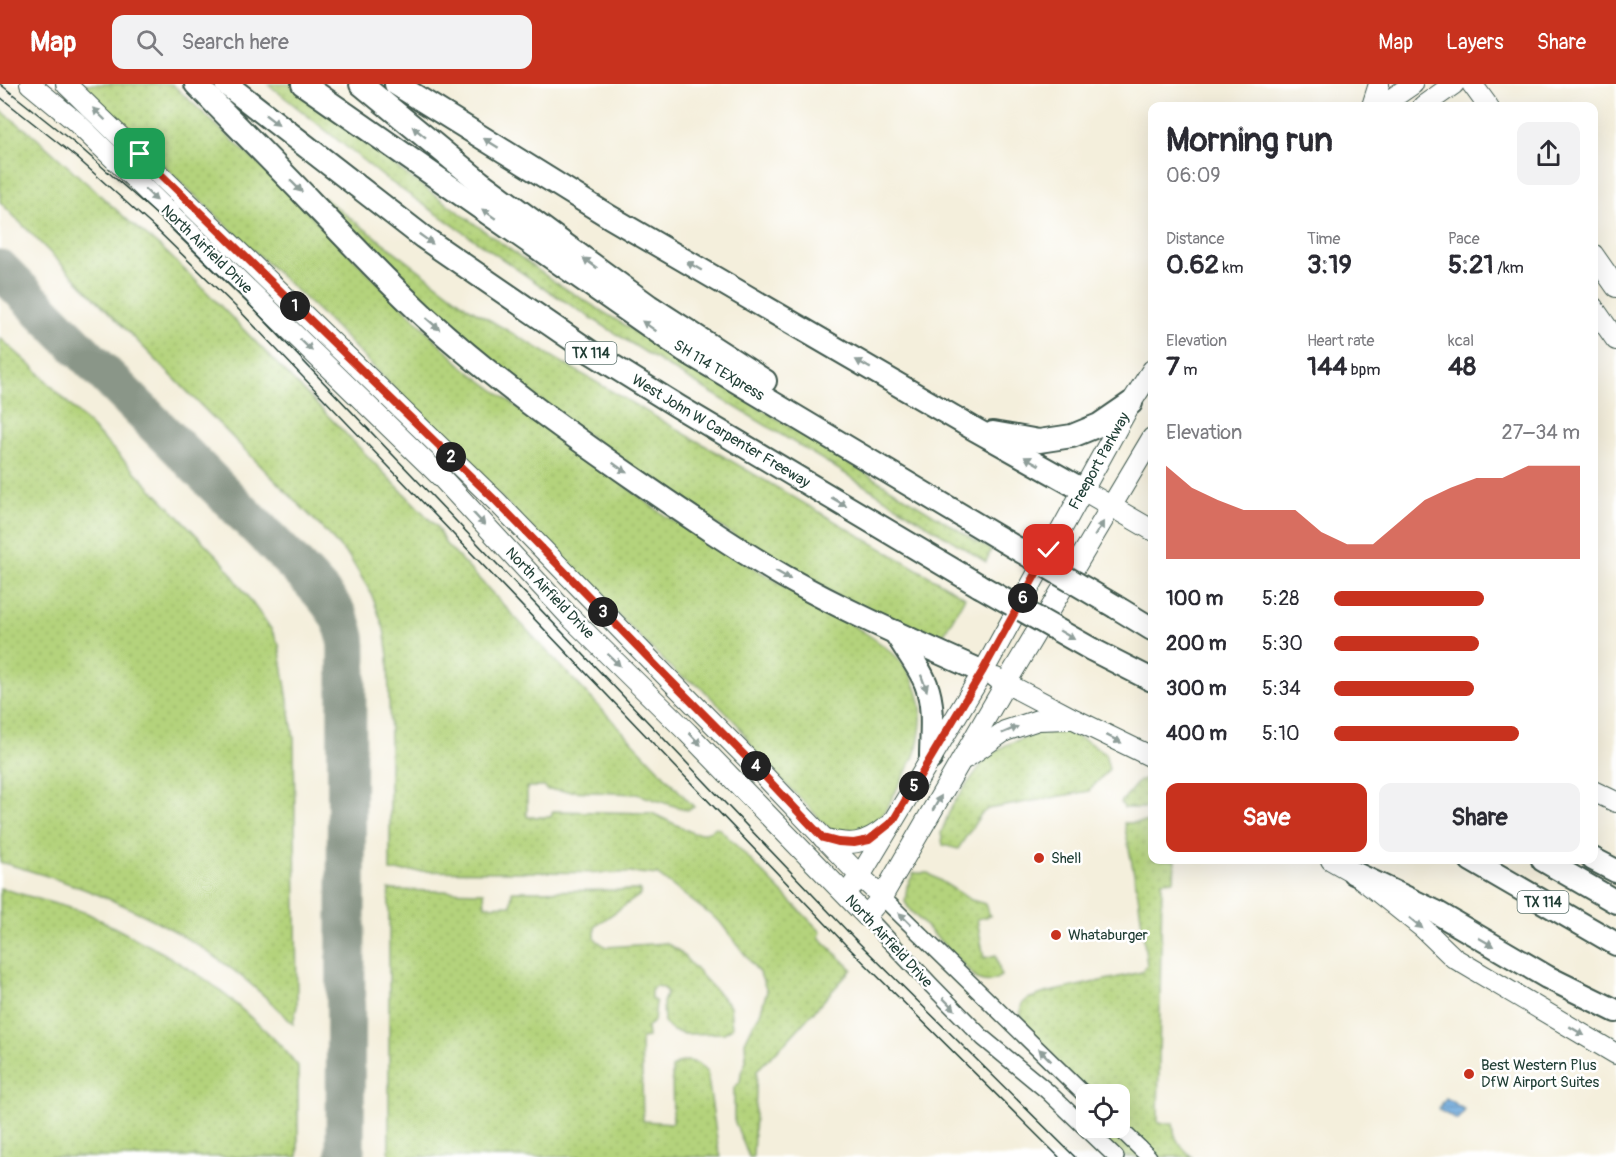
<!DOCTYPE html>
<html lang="en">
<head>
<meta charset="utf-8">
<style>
  body { margin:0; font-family:Pangolin,sans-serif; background:#f2f2f3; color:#2b2b33; height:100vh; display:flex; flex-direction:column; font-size:22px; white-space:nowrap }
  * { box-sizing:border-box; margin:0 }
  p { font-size:20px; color:#7c7c81 }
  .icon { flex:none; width:33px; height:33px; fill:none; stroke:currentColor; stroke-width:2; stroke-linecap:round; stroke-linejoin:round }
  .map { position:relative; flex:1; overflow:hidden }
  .drawer { position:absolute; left:1148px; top:18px; width:450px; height:762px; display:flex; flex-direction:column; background:#fff; border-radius:12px; box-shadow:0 6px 24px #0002 }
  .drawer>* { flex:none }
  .tools { position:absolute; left:1076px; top:1000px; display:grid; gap:12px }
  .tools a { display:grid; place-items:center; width:54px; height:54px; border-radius:12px; background:#fff; box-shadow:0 6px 24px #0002; font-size:30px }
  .pin { position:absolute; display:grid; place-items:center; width:51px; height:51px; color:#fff; margin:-26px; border-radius:12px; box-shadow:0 3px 9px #0006 }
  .km { position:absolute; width:30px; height:30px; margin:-15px; border-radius:50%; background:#222; color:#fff; font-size:16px; line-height:30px; text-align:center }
  .round { display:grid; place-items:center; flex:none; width:63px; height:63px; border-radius:12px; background:#f2f2f3 }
  .headline { display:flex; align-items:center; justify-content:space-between; height:102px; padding:0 18px }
  h1 { font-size:33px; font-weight:700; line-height:45px }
  .figures { display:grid; grid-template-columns:repeat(3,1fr); gap:9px; height:102px; padding:6px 18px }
  .figures div { display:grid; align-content:center }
  .figures b { font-size:26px; font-weight:700 }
  .figures small { font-size:16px; font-weight:400 }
  .figures p { font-size:16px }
  .chart { height:168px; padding:12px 18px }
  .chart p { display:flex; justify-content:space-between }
  .chart svg { width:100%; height:108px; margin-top:6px; fill:#c8321e; opacity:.7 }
  .cta { display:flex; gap:12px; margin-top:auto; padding:12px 18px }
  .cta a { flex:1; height:69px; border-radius:12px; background:#c8321e; color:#fff; font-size:24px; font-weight:700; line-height:69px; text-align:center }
  .cta a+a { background:#f2f2f3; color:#2b2b33 }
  ul { padding:0 18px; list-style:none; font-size:20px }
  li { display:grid; grid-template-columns:96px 72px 1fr; align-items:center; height:45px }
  li i { height:15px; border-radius:8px; background:#c8321e }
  header { display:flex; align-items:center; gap:36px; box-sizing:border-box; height:84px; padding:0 30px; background:#c8321e; color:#fff }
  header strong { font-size:28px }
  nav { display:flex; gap:33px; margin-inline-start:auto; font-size:21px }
  .search { width:420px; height:54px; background:#f2f2f3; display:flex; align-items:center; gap:15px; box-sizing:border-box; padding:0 21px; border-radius:12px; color:#7c7c81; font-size:22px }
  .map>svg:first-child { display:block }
  .grass { fill:url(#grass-dots); stroke:#6a8858; stroke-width:1.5 }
  .water { fill:url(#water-rules); stroke:#447288; stroke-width:1.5 }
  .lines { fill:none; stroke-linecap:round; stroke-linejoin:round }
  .taxiway { stroke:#8a9688; stroke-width:39 }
  .minor-casing { stroke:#3f584d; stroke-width:18 }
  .major-casing { stroke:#3f584d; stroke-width:22 }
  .highway-casing { stroke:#3f584d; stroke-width:26 }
  .minor { stroke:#fff; stroke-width:15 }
  .major { stroke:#fff; stroke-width:20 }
  .highway { stroke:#fff; stroke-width:22 }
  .tram { stroke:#1f3d34; stroke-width:1.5 }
  .highway-bridge-casing { stroke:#3f584d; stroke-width:26; stroke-linecap:butt }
  .highway-bridge { stroke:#fff; stroke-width:22 }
  .oneway { fill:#8f9e9a }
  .route-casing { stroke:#fff; stroke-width:12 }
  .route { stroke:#c8321e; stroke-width:8 }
  .poi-dot { fill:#c8321e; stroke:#fff; stroke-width:2 }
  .labels { text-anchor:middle; stroke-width:5; stroke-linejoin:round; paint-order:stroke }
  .shield { fill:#fff; stroke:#627771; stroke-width:1.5 }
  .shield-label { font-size:14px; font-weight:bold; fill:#1f3d34 }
  .street-label { font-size:15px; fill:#1f3d34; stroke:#fff }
  .poi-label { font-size:15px; fill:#1f3d34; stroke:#fff; text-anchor:start }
</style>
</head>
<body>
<header>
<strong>Map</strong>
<div class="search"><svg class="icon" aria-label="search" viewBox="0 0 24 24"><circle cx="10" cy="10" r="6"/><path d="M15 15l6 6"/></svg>Search here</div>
<nav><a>Map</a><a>Layers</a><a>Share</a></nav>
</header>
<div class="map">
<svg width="1616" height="1073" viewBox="0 0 1616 1073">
  <defs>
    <pattern id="grass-dots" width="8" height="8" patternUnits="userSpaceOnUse" patternTransform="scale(1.5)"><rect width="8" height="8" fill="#b4d37b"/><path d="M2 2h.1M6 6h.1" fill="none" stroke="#9ab66b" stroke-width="1.8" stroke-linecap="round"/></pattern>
    <pattern id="water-rules" width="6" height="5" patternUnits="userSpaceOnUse" patternTransform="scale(1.5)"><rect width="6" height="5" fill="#6aa7dc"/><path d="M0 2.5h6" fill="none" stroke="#5789b3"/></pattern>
  </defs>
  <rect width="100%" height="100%" fill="#fff"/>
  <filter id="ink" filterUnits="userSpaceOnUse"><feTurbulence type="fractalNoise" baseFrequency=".0167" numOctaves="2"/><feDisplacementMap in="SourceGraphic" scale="12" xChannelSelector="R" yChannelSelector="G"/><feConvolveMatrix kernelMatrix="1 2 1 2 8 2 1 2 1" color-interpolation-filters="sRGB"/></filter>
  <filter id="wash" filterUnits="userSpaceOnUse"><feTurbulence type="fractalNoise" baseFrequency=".008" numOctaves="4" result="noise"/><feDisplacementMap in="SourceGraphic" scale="24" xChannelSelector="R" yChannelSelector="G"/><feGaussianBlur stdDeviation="1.35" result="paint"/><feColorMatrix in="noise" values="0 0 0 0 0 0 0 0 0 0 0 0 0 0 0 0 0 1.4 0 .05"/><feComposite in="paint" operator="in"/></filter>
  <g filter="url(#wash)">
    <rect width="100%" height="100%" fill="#f4efdc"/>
    <!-- grass -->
    <g class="grass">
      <path d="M 76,0 L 172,0 L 274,95 L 463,283 L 667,433 L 864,548 C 894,568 912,581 920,618 C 923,631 920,657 915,669 C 913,676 908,683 905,690 C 895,707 881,742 863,751 C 857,754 847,752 840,753 L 823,739 L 805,719 L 760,675 L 738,641 L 701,603 L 677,590 L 437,349 L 332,240 Z"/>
      <polygon points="268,0 293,0 402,87 556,199 991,466 986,478 833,382 667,282 547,206 385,94"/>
      <polygon points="0,26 33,51 131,139 163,165 195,196 437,443 445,459 694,723 687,726 637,710 547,706 545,703 527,703 527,733 551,733 553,727 652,729 693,749 706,749 716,743 721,746 821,848 819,853 852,885 787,957 757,986 753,1073 749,1073 734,1036 734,1004 740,998 741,989 746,977 745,958 753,941 760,930 767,907 760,890 720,838 658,791 638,789 390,787 390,659 388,572 384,545 371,509 350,474 320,442 0,118"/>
      <polygon points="324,114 469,224 965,513 938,560 841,514 742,457 626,379 477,271 319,118"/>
      <path d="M 0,254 L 34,284 L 222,477 L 271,545 L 279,561 L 294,654 L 297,922 L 293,940 C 212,854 113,809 0,778 Z"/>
      <polygon points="1063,646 1086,657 1105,669 1109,685 1089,707 988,725 981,730 958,765 943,761 941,749 952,721 986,674 1006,661 1035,649"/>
      <polygon points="1146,694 1152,694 1152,724 1124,724 1121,718 1139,697"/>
      <path d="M 1152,738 L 1152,776 L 1175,776 L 1174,796 L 1162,797 L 1158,1039 L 1173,1039 C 1174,1057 1180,1061 1192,1073 L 1111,1073 L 1097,1044 L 1119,1044 L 1119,1011 L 1086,1011 L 1086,1024 L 1078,1009 L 1049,969 L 1023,936 L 1020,928 L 1022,920 L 1028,915 L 1045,909 L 1142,888 L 1147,881 L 1138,810 L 1124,739 Z"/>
      <path d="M 914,789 L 928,789 L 971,816 L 986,820 L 990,832 L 977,835 L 984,874 L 996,871 L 1001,892 C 992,898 986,899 977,895 L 910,826 L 905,818 L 907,802 Z"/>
      <polygon points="0,804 87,829 163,869 202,893 221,907 266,947 283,964 298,982 298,1073 0,1073"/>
      <polygon points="389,806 484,808 485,822 511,821 512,807 641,806 640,811 595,842 595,855 606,863 666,859 679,867 730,922 732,944 724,949 685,950 673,947 664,938 663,918 667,909 663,903 655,902 651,907 651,914 656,918 654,937 647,943 648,953 641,954 643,1037 673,1039 672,984 679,979 687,977 697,979 707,988 718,1062 721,1073 392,1073 389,1067"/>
    </g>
    <!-- water -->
    <polygon class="water" points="1446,1014 1465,1026 1458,1036 1457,1036 1439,1026 1439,1024"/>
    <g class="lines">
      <!-- taxiway -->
      <path class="taxiway" d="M 0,185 L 304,490 C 321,508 341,528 346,553 C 348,566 346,580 347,592 L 345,1073"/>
    </g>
  </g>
  <g filter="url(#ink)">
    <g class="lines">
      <!-- minor casing -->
      <g class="minor-casing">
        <g id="minor">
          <polyline points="882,813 1086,1012"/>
          <polyline points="866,832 931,901 983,954 1047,1007 1116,1073"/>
          <polyline points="1119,1044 1149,1073"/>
        </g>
      </g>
      <!-- major casing -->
      <g class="major-casing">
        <g id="major">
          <polyline points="30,0 75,37 440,392 570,533 688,649 866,832 882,813 1006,599 1152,354"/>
          <polyline points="66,0 497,418 665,591 756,683 860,792 882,813"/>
          <polyline points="1472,0 1488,22"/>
          <polyline points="1372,22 1379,0"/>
          <polyline points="1381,22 1413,0"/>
          <polyline points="1423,22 1454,0"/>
          <polyline points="1593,170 1616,203"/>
          <polyline points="1593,223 1616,256"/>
          <polyline points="1083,406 1152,446"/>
          <polyline points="996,594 1074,635 1152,673"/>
          <polyline points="966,674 1005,647 1038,636 1070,635"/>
          <polyline points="1593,707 1616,718"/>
          <path d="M 823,754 C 850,762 864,761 886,743"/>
          <polyline points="1331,776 1354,789 1424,845 1454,874 1616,970"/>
          <polyline points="853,801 860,792 983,588 1131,319 1152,286"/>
        </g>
      </g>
      <!-- highway casing -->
      <g class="highway-casing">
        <g id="highway">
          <path d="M 196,0 C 235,40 275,80 314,121 C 351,159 387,198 426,234 C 493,295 565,347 639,398 C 687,431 735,464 785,493 C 849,529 916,558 983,588"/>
          <polyline points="226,0 423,153 592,269 679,323 980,502"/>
          <polyline points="303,0 684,266 1004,457"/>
          <polyline points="361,0 480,98 564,160 649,222 765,297"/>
          <polyline points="396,0 610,133 976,346 1083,406"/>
          <polyline points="993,349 1039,357 1072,352 1099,341 1131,319"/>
          <polyline points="1116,523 1152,545"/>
          <path d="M 895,548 C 905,565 919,582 926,600 C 935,623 931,650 931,674"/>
          <polyline points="1091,565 1152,596"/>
          <polyline points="1593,775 1616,787"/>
          <polyline points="1471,776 1616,860"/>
          <polyline points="1543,776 1616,818"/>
          <polyline points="1354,789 1436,828 1547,893 1616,927"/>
        </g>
      </g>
      <!-- minor -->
      <use href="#minor" class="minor"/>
      <!-- major -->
      <use href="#major" class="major"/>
      <!-- highway -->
      <use href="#highway" class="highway"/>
      <!-- tram -->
      <g class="tram">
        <polyline points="0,0 83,66 165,138 246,217 853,853 1075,1073"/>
        <polyline points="0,13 76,73 157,146 237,224 845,860 1059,1073"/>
      </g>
      <!-- highway-bridge casing -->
      <g class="highway-bridge-casing">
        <g id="highway-bridge">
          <polyline points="1004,457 1116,523"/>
          <polyline points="980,502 1091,565"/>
        </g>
      </g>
      <!-- highway-bridge -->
      <use href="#highway-bridge" class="highway-bridge"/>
    </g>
    <!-- one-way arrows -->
    <defs><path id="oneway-solid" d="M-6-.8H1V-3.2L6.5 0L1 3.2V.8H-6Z" transform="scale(1.5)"/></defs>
    <g class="oneway">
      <use href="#oneway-solid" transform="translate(99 30) rotate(-136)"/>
      <use href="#oneway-solid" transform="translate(272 36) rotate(38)"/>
      <use href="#oneway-solid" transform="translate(419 48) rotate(-141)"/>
      <use href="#oneway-solid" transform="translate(491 59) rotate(-148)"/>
      <use href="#oneway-solid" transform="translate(296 102) rotate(45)"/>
      <use href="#oneway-solid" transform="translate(151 111) rotate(44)"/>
      <use href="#oneway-solid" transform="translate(489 130) rotate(-145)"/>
      <use href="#oneway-solid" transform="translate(426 155) rotate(36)"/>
      <use href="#oneway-solid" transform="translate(590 179) rotate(-144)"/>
      <use href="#oneway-solid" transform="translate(694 182) rotate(-150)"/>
      <use href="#oneway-solid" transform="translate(433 240) rotate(41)"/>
      <use href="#oneway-solid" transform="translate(649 242) rotate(-145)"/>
      <use href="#oneway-solid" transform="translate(306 261) rotate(44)"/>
      <use href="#oneway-solid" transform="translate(863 280) rotate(-150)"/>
      <use href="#oneway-solid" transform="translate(1032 377) rotate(-151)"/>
      <use href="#oneway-solid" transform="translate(620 384) rotate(35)"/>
      <use href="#oneway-solid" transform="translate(839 418) rotate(31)"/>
      <use href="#oneway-solid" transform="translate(479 435) rotate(47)"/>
      <use href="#oneway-solid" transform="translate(1099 445) rotate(-59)"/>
      <use href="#oneway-solid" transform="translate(783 491) rotate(30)"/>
      <use href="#oneway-solid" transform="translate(1067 551) rotate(30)"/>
      <use href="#oneway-solid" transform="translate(614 576) rotate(44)"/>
      <use href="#oneway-solid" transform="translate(924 599) rotate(70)"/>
      <use href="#oneway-solid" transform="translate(1010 646) rotate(-23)"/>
      <use href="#oneway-solid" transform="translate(695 655) rotate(46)"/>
      <use href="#oneway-solid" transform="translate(1114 655) rotate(27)"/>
      <use href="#oneway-solid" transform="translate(937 719) rotate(-60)"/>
      <use href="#oneway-solid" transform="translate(905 835) rotate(-135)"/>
      <use href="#oneway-solid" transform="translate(1416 839) rotate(39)"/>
      <use href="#oneway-solid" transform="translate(1486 858) rotate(30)"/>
      <use href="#oneway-solid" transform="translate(949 920) rotate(45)"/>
      <use href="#oneway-solid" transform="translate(1577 947) rotate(31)"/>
      <use href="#oneway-solid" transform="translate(1045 971) rotate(-135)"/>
    </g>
  </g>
  <g class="lines" filter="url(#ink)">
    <!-- route casing -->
    <g class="route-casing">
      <polyline id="route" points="140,70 497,418 665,591 756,683 823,754 838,758 854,759 869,756 893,737 982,588 1049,466"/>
    </g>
    <!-- route -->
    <use href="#route" class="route"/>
  </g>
  <!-- markers -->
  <g class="poi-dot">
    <circle cx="1039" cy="774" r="6"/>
    <circle cx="1056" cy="851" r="6"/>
    <circle cx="1469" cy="990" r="6"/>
  </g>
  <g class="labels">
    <!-- shield labels -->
    <g class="shield">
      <rect x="565.5" y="258" width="51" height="22" rx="4.5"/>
      <rect x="1517.5" y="807" width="51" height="22" rx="4.5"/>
    </g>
    <g class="shield-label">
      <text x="591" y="274">TX 114</text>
      <text x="1543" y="823">TX 114</text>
    </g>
    <!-- street labels -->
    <g class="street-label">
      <text transform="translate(207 165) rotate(44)" y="5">North Airfield Drive</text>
      <text transform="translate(719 286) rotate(31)" y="5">SH 114 TEXpress</text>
      <text transform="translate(721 347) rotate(31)" y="5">West John W Carpenter Freeway</text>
      <text transform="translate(1099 377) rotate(-61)" y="5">Freeport Parkway</text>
      <text transform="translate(550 509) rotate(46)" y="5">North Airfield Drive</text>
      <text transform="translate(889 857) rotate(47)" y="5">North Airfield Drive</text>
    </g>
    <!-- poi labels -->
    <g class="poi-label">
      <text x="1051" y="779">Shell</text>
      <text x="1068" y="856">Whataburger</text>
      <text x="1481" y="986">Best Western Plus<tspan x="1481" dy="17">DfW Airport Suites</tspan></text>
    </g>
  </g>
</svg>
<div class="tools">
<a><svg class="icon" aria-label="locate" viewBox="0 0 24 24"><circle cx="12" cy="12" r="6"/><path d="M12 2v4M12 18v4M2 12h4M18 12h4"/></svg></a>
</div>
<div class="pin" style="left:140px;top:70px;background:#1e9e55"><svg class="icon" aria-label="arrive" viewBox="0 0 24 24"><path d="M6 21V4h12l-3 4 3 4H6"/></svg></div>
<div class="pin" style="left:1049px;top:466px;background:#d93025"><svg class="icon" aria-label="check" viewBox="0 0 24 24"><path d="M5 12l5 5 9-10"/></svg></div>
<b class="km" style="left:295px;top:222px">1</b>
<b class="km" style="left:451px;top:373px">2</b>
<b class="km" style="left:603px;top:528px">3</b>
<b class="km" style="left:756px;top:682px">4</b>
<b class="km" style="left:914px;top:702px">5</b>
<b class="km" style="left:1023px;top:514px">6</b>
<section class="drawer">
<div class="headline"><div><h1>Morning run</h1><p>06:09</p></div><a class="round"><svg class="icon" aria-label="share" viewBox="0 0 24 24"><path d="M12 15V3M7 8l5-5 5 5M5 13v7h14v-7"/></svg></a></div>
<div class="figures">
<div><p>Distance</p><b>0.62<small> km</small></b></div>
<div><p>Time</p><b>3:19</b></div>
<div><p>Pace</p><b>5:21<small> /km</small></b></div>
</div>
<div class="figures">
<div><p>Elevation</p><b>7<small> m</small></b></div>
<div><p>Heart rate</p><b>144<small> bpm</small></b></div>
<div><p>kcal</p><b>48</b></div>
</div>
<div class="chart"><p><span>Elevation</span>27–34 m</p>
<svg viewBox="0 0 160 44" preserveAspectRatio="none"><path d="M0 44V6L10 15L20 20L30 24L40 24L50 24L60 33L70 38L80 38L90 29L100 20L110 15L120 11L130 11L140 6L150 6L160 6V44z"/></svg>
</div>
<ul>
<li><b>100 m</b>5:28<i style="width:61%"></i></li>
<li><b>200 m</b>5:30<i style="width:59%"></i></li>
<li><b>300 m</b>5:34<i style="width:57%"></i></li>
<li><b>400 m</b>5:10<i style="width:75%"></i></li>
</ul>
<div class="cta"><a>Save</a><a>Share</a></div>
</section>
</div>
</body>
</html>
